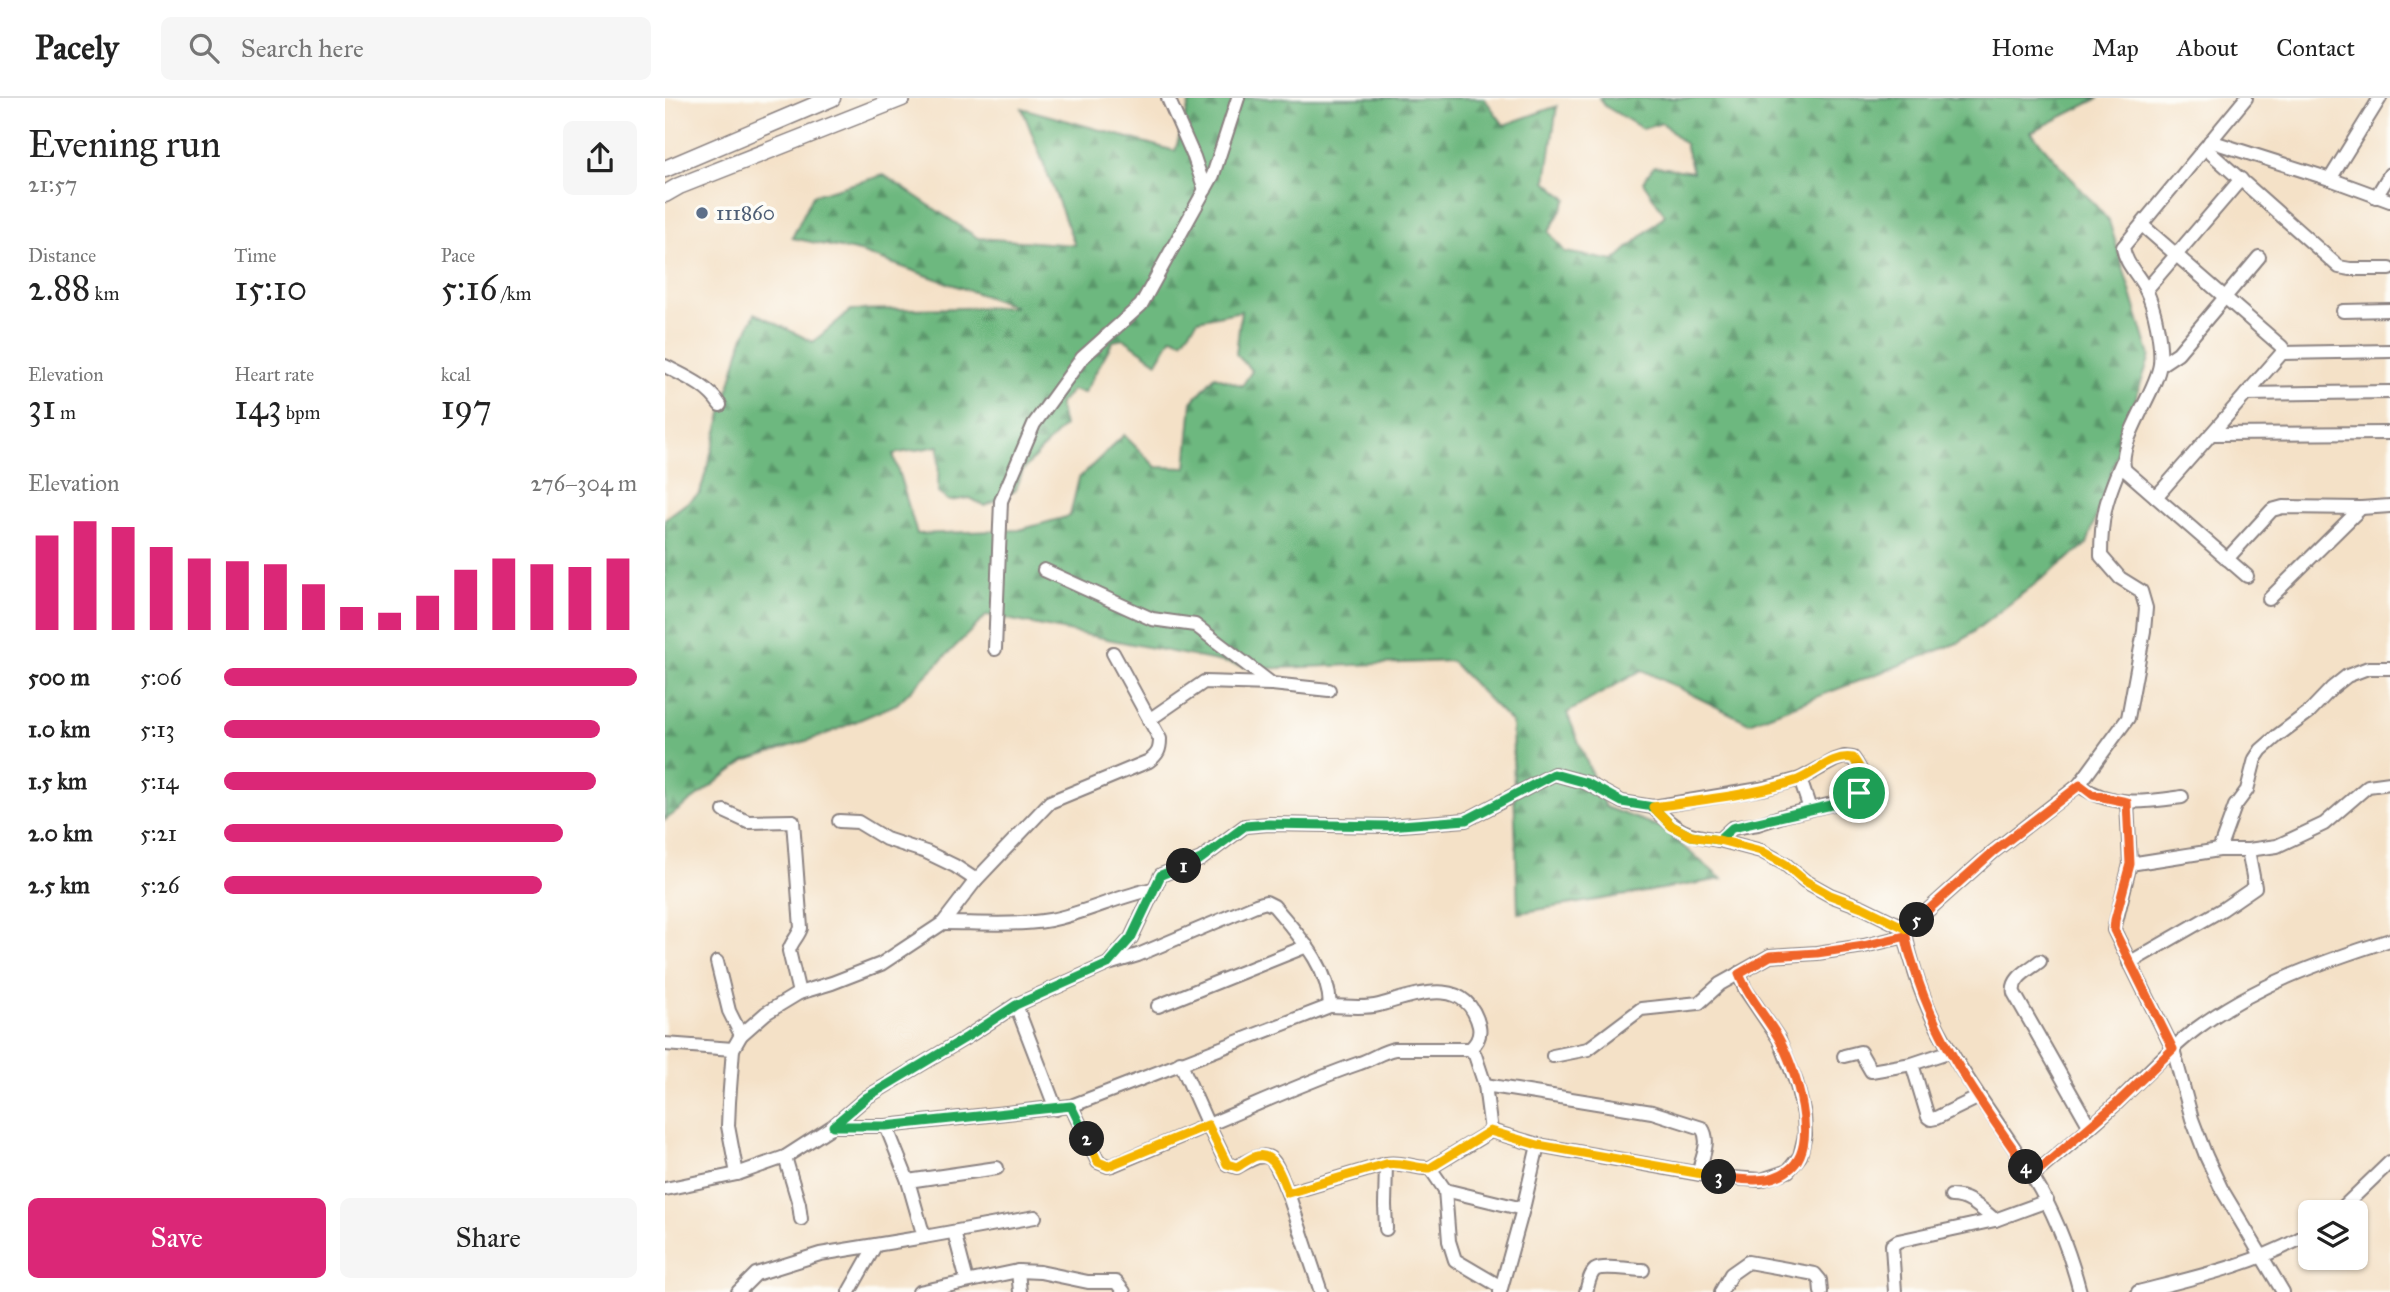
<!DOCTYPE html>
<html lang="en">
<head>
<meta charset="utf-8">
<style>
  body { margin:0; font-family:"IM FELL Great Primer",serif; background:#f6f6f6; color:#222; height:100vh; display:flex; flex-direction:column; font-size:26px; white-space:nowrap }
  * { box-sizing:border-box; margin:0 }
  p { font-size:23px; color:#767676 }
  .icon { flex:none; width:38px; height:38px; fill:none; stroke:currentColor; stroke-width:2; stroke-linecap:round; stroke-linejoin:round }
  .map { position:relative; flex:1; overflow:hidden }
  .panel { display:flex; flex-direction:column; background:#fff; width:665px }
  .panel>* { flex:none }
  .fabs { position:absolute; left:1633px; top:1102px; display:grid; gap:14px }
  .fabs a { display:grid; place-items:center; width:70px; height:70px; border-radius:10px; background:#fff; box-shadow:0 2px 5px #0004; font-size:35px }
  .pin { position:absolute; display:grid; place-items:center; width:60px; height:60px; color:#fff; margin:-30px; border:4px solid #fff; border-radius:50%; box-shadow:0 2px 7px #0007 }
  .km { position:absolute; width:35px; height:35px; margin:-18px; border-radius:50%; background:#222; color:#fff; font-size:19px; line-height:35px; text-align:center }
  .round { display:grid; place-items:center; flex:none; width:74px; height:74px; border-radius:10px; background:#f6f6f6 }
  .headline { display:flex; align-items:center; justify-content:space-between; height:119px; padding:0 28px }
  h1 { font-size:38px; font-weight:600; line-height:52px }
  .stats { display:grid; grid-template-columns:repeat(3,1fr); gap:10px; height:119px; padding:7px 28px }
  .stats div { display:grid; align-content:center }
  .stats b { font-size:35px; font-weight:600 }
  .stats small { font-size:19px; font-weight:400 }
  .stats p { font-size:19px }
  .chart { height:196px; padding:14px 28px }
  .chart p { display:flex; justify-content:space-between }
  .chart svg { width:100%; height:126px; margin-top:7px; stroke:#db2777; stroke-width:6 }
  .button { display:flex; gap:14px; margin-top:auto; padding:14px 28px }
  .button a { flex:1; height:80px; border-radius:10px; background:#db2777; color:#fff; font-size:28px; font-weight:600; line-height:80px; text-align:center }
  .button a+a { background:#f6f6f6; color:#222 }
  ul { padding:0 28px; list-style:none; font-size:23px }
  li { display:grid; grid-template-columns:112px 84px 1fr; align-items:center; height:52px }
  li i { height:18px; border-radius:9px; background:#db2777 }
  header { display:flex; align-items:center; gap:42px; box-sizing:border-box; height:98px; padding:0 35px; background:#fff; border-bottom:2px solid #e0e0e0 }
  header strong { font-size:33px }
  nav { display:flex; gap:38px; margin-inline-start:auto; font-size:24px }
  .search { width:490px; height:63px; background:#f6f6f6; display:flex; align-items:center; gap:18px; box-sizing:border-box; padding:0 24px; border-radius:10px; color:#767676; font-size:26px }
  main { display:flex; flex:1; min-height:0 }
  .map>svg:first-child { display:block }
  .forest { fill:url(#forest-firs); stroke:#486d5d; stroke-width:2; fill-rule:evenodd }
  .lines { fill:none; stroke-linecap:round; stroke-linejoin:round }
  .minor-casing { stroke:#8b8281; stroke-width:16 }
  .secondary-casing { stroke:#8b8281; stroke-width:19 }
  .minor { stroke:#fff; stroke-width:12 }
  .secondary { stroke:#fff; stroke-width:16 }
  .split-1-casing { stroke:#fff; stroke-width:14 }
  .split-2-casing { stroke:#fff; stroke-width:14 }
  .split-3-casing { stroke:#fff; stroke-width:14 }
  .split-4-casing { stroke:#fff; stroke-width:14 }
  .split-5-casing { stroke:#fff; stroke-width:14 }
  .split-6-casing { stroke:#fff; stroke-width:14 }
  .split-1 { stroke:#22a559; stroke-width:9 }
  .split-2 { stroke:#22a559; stroke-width:9 }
  .split-3 { stroke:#f5b400; stroke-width:9 }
  .split-4 { stroke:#f0652b; stroke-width:9 }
  .split-5 { stroke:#f0652b; stroke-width:9 }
  .split-6 { stroke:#f5b400; stroke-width:9 }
  .service-dot { fill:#5c6f8a; stroke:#fdfcf7; stroke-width:2.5 }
  .labels { text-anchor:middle; stroke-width:7; stroke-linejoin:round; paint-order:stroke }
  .service-label { font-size:21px; fill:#4e5e75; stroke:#fdfcf7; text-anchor:start }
</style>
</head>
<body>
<header>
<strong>Pacely</strong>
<div class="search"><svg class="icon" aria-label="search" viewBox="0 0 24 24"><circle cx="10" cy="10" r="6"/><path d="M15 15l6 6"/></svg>Search here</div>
<nav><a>Home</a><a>Map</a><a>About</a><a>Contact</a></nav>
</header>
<main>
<section class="panel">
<div class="headline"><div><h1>Evening run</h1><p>21:57</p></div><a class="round"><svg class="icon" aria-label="share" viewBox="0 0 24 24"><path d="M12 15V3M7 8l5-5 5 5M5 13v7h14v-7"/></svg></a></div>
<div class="stats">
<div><p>Distance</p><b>2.88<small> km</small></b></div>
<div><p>Time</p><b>15:10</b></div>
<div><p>Pace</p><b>5:16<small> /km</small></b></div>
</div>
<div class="stats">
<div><p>Elevation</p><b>31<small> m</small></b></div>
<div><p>Heart rate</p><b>143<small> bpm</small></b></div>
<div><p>kcal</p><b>197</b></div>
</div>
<div class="chart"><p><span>Elevation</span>276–304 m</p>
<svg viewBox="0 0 160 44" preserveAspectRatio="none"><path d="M5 44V11M15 44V6M25 44V8M35 44V15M45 44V19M55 44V20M65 44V21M75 44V28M85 44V36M95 44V38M105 44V32M115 44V23M125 44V19M135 44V21M145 44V22M155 44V19"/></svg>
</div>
<ul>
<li><b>500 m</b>5:06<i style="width:100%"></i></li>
<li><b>1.0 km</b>5:13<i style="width:91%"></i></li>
<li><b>1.5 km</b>5:14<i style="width:90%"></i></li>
<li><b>2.0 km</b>5:21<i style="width:82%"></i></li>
<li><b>2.5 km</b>5:26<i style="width:77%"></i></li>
</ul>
<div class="button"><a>Save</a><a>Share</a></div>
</section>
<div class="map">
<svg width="1725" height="1194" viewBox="0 0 1725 1194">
  <defs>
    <pattern id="forest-firs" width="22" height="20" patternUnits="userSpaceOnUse" patternTransform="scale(1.75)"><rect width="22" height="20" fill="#6db87f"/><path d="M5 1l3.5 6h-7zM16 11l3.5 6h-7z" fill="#599569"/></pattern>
  </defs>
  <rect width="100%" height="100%" fill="#fdfcf7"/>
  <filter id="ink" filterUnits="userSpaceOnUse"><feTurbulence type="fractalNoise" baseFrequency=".0143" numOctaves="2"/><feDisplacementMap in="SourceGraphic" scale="14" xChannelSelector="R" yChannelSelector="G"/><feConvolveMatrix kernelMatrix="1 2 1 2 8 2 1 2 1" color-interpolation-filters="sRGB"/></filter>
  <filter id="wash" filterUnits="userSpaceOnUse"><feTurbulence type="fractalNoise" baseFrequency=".00686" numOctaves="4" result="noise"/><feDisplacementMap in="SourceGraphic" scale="28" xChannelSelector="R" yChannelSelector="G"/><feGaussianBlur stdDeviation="1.57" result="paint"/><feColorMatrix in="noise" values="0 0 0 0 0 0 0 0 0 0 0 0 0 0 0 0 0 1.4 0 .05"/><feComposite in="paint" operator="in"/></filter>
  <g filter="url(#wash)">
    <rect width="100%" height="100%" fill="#f4e1c7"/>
    <!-- forest -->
    <path class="forest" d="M 526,0 L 819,0 L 839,27 L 892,8 L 881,83 L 902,101 L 884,134 L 900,154 L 949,163 L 1000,117 L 978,84 L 989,68 L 1028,74 L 1020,46 L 997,25 L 978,31 L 940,8 L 934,0 L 1434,0 L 1366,34 L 1444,123 L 1485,258 L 1422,446 L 1295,544 L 1084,625 L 977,572 L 902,615 L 940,709 L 995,729 L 1057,781 L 853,815 L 847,625 L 786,563 L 592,571 L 322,517 L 232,606 L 159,637 L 80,663 L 0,722 L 0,421 L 35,395 L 77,243 L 90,215 L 148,244 L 186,212 L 351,209 L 195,154 L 127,140 L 148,97 L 219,77 L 313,140 L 410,147 L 357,10 L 510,53 ZM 576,213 L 571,256 L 587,273 L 577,288 L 550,278 L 527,304 L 521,370 L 491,369 L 459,337 L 414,380 L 405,418 L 354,432 L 252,436 L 228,356 L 274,348 L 273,395 L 284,403 L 305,400 L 320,408 L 350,393 L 358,372 L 399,328 L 394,306 L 407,292 L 419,295 L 448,243 L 459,241 L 492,264 L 507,239 L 517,243 L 533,222 Z"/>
  </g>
  <g filter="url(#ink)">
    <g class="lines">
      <!-- minor casing -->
      <g class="minor-casing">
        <g id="minor">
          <polyline points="503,0 529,59 540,92"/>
          <path d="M 1581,0 L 1458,149 C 1460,166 1474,177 1481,192 C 1490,210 1497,246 1495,266 C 1492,293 1450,347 1460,372 L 1582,478"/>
          <polyline points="1545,43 1665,81 1725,103"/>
          <polyline points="1540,50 1674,169 1685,171 1725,171"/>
          <polyline points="1665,81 1715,0"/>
          <polyline points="1711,99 1725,76"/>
          <polyline points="1477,127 1617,249 1617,255 1491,399"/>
          <polyline points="1481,192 1576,81"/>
          <polyline points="1678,213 1725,212"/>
          <polyline points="1617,255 1725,253"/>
          <polyline points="1495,267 1513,255 1594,159"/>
          <path d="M 0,268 C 21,279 42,287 55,307"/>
          <polyline points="1581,296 1725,294"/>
          <polyline points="1547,336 1725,335"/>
          <polyline points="1562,461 1607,412 1618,409 1696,410 1725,408"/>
          <polyline points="379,472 487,521 530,527 607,586 664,592"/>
          <polyline points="1604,501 1696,410"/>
          <polyline points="330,551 336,403 369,326 417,260 476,207 548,77 573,0"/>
          <polyline points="484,622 539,584 606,586"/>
          <polyline points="1135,681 1145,711"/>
          <path d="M 1414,687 C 1446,710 1481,704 1517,699"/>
          <polyline points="1462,704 1465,766 1449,832 1508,951 1527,1021 1541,1058 1556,1090 1618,1194"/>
          <path d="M 988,709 C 1012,733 1020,737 1054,742"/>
          <path d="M 59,713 L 83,724 L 128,723 L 136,830 C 133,839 126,844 124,853 L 134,895"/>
          <polyline points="174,723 193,724 221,741 261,754 290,768 311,782"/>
          <polyline points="1554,752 1570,708 1582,692 1590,661 1596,652 1612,638 1644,614 1667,590 1682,578 1703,570 1725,570"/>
          <polyline points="1465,766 1554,752 1583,752 1612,748 1659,726 1703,688 1725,685"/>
          <path d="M 278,825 C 313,825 351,828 385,822 C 421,815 453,798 488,791"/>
          <path d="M 1375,863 C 1364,872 1346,880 1349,895 L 1425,1029"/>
          <polyline points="52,864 64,913 76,937"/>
          <path d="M 444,865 L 466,840 L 496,777 L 536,761 L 580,728 L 604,726 L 723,728 L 801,722 L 889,676 L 922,685 L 957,704 L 988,709 L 1101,690 L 1135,681 L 1170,662 L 1179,659 L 1188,660 C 1195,670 1199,678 1198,690 L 1184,702 L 1121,717 L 1093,726 L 1067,730 L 1054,742 L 1096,753 L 1120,766 L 1140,783 L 1165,797 L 1197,809 L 1242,831"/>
          <polyline points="1464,865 1558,811 1590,789 1583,752"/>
          <polyline points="351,907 391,1011"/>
          <polyline points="493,908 642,848"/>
          <path d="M 665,908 C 680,908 699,911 714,907 C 750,897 801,876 814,928 C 816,938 812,945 805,951"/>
          <polyline points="0,946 68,951"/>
          <polyline points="1286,953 1247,966 1263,1019 1266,1021 1271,1020 1314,999"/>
          <polyline points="888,958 923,951 976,911 1034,905 1055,886 1105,858 1152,855 1199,848 1241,838"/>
          <polyline points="1179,958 1195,954 1206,973 1247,966"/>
          <path d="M 515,964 L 543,1027 C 593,1006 643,983 695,965 C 708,961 717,953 730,951 L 805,951 L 810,957 L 820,987"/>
          <path d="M 406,1008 L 433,1064 L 443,1068 L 448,1067 L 543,1027 L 562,1066 L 572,1069 C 610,1046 608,1062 623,1095"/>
          <path d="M 826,1033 L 820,987 L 987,1014 L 1037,1030 C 1046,1043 1037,1060 1033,1075"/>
          <polyline points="120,1059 134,1106 136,1121"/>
          <path d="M 721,1066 C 736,1063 750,1071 765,1070"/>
          <path d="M 72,1076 L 63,1028 L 64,1004 L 68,951 L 76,937 L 101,915 L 134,895 L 167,885 L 216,866 L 278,825 L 311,782 L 385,704 L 484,663 C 493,656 495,652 495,641 L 448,555"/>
          <path d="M 1367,1078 C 1396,1054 1425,1030 1453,1004 C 1478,980 1503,952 1531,931 C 1590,887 1656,864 1725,842"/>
          <polyline points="243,1083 332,1070"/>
          <path d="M 0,1091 L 72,1076 L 120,1059 L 168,1028 L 221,1028 L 406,1008 L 665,908 C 664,868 633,837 609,808 L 601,804 L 591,807 L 473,857 L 443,866 L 351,907 L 302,939 L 202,999 L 168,1028"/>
          <polyline points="780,1092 765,1070 826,1033 873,1047 1052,1079 1096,1082 1123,1073 1135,1058 1140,1037 1139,1016 1131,984 1114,941 1080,891 1074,875"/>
          <path d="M 1286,1098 C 1305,1098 1316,1111 1330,1122"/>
          <polyline points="1672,1115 1725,1064"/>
          <polyline points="289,1134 302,1183"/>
          <polyline points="259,1139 370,1119"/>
          <polyline points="353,1173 355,1194"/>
          <polyline points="836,1189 790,1162 784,1143 780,1092 858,1111"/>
          <polyline points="73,1194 91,1176 155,1156 259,1139 243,1083 221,1028"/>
          <polyline points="184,1194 210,1148"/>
          <polyline points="254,1194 353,1173 375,1174 423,1184 451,1184 459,1194"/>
          <polyline points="656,1194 623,1095 721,1066 720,1107 721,1131"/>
          <polyline points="835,1194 858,1111 873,1047"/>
          <path d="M 921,1194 C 923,1188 924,1177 930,1172 C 938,1167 968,1172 978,1172"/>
          <polyline points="1056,1194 1066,1176 1083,1164 1150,1176 1155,1182 1156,1194"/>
          <polyline points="1230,1194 1227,1147 1233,1143 1330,1122 1382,1103"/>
          <path d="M 1415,1194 C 1405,1155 1390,1116 1369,1081 C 1328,1013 1273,952 1250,874 C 1247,862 1242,850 1241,838 L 1242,831 L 1328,754 L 1414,687 L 1463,620 L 1479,533 L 1481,510 L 1476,493 L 1455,480 L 1436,458 C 1436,418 1441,401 1457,364"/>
          <path d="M 1473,1194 C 1532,1179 1592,1166 1645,1135"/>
        </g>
      </g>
      <!-- secondary casing -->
      <g class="secondary-casing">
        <g id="secondary">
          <polyline points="0,71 167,0"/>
          <polyline points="0,96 14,88 237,0"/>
        </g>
      </g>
      <!-- minor -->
      <use href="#minor" class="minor"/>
      <!-- secondary -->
      <use href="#secondary" class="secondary"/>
    </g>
  </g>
  <g class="lines" filter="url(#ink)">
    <!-- split-1 casing -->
    <g class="split-1-casing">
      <polyline id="split-1" points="519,768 536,761 580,728 604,726 723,728 801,722 889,676 922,685 957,704 988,709 1007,728 1026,738 1054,742 1067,730 1171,706 1184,702 1194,695"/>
    </g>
    <!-- split-2 casing -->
    <g class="split-2-casing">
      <polyline id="split-2" points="422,1041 406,1008 221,1028 168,1028 202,999 302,939 351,907 443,866 466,840 496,777 519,768"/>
    </g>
    <!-- split-3 casing -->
    <g class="split-3-casing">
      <path id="split-3" d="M 422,1041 L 433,1064 L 443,1068 L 543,1027 L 562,1066 L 572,1069 C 578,1066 586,1059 592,1058 C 611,1054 617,1082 623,1095 L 721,1066 C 736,1063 750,1071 765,1070 L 825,1033 L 873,1047 L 1054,1079"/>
    </g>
    <!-- split-4 casing -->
    <g class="split-4-casing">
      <path id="split-4" d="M 1054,1079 C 1076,1081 1102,1087 1122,1073 C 1158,1050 1130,969 1113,939 C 1100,917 1083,899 1074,876 L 1105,858 L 1152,855 L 1199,848 L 1241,838 C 1242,849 1246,859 1249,869 C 1270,943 1318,1007 1361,1069"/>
    </g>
    <!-- split-5 casing -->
    <g class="split-5-casing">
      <polyline id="split-5" points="1252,822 1328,754 1415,687 1428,697 1462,704 1465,766 1450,822 1449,832 1508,951 1451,1006 1367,1078 1361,1069"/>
    </g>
    <!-- split-6 casing -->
    <g class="split-6-casing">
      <path id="split-6" d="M 1194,695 C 1203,683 1196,671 1188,660 C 1168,656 1151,675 1133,682 C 1087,697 1036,702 988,709 L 1007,728 L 1026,738 L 1054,742 L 1096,753 L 1120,766 L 1140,783 L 1165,797 L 1197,809 L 1242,831 L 1252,822"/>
    </g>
    <!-- split-1 -->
    <use href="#split-1" class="split-1"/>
    <!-- split-2 -->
    <use href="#split-2" class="split-2"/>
    <!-- split-3 -->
    <use href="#split-3" class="split-3"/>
    <!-- split-4 -->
    <use href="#split-4" class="split-4"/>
    <!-- split-5 -->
    <use href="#split-5" class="split-5"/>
    <!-- split-6 -->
    <use href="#split-6" class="split-6"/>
  </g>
  <!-- markers -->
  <circle class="service-dot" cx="37" cy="115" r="7"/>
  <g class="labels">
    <!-- service labels -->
    <g class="service-label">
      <text x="51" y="122">111860</text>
    </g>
  </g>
</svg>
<div class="fabs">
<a><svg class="icon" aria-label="layers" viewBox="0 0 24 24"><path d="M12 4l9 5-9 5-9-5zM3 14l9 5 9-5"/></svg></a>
</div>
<div class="pin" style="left:1194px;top:695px;background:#1e9e55"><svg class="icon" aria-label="arrive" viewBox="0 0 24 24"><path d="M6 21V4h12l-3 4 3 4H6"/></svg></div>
<b class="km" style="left:519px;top:768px">1</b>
<b class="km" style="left:422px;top:1041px">2</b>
<b class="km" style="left:1054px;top:1079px">3</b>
<b class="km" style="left:1361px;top:1069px">4</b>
<b class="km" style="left:1252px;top:822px">5</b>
</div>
</main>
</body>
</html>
